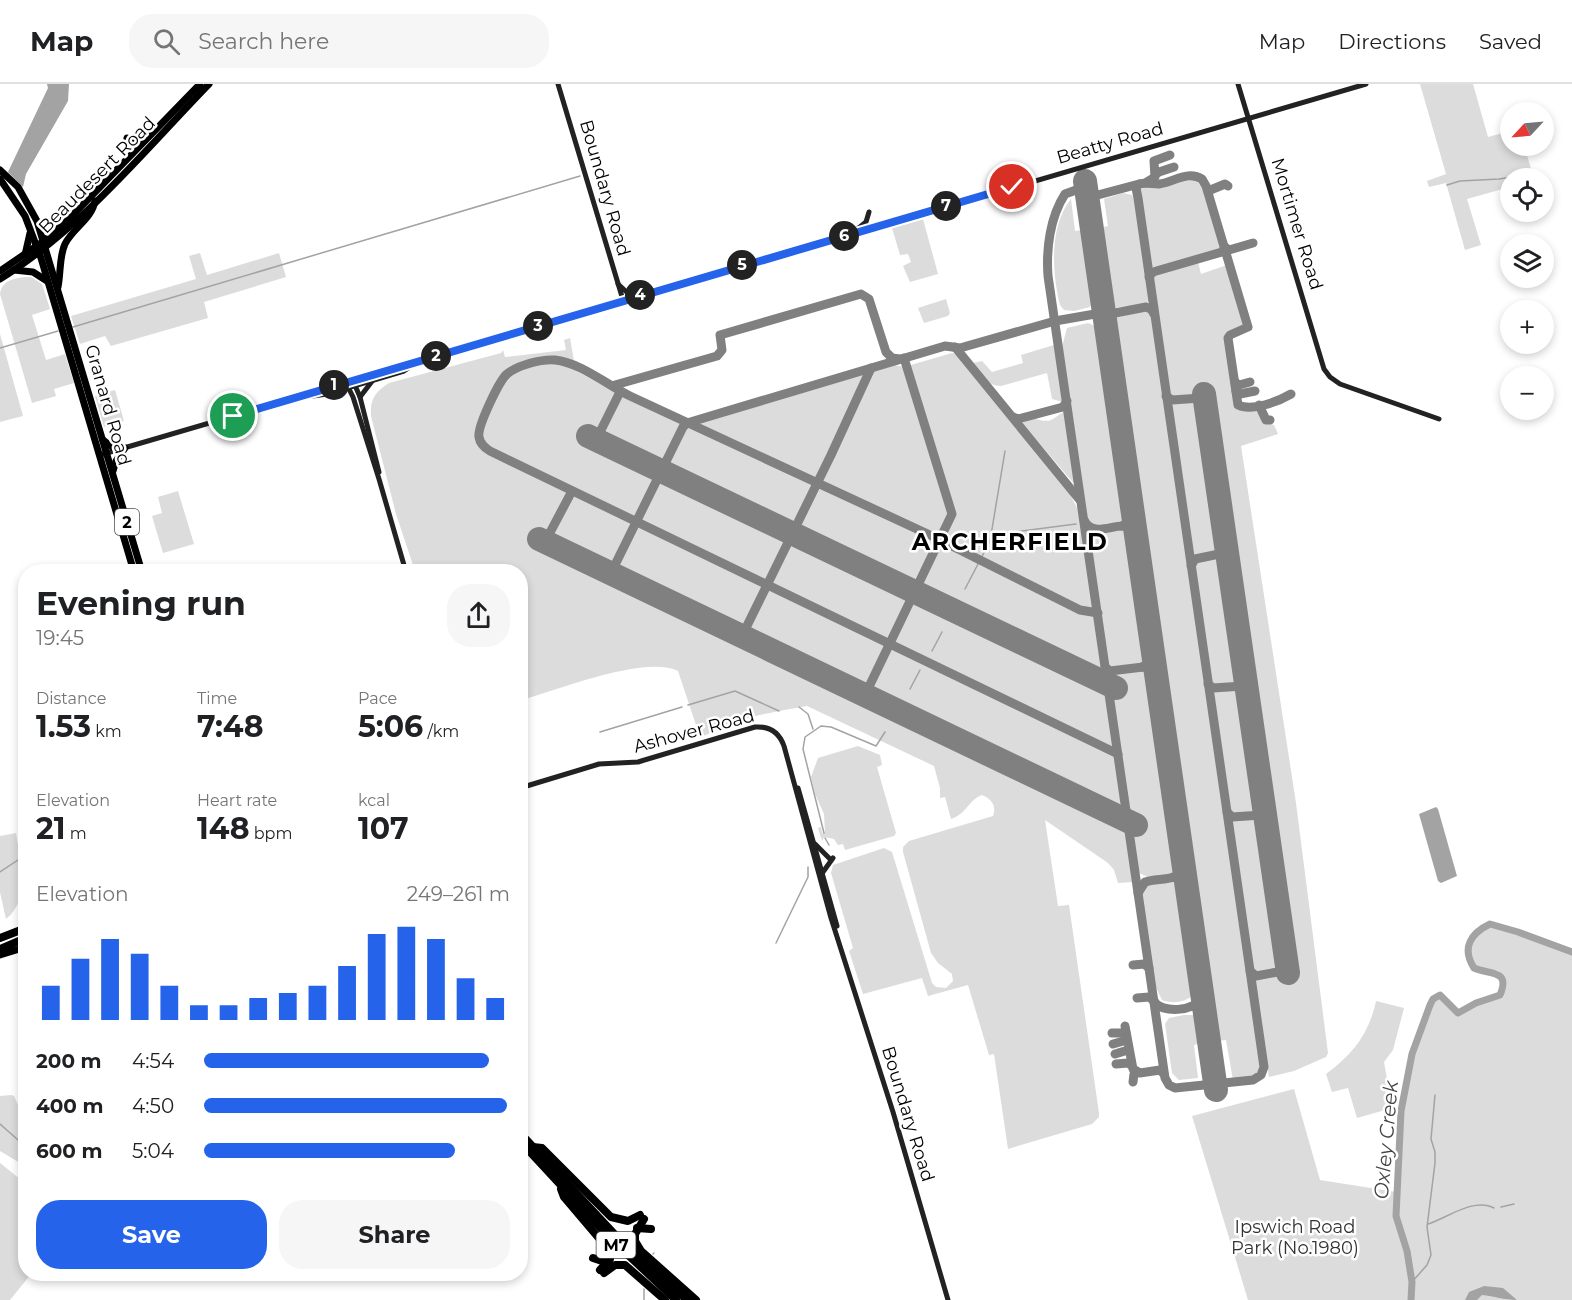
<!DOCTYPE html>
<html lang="en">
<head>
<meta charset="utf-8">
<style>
  body { margin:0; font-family:Montserrat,sans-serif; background:#f6f6f6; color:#202124; height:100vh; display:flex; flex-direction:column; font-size:22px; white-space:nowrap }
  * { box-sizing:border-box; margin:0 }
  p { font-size:20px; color:#757577 }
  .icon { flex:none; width:33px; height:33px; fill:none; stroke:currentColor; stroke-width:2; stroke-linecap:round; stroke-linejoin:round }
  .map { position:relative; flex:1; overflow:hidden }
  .panel { position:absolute; left:18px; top:480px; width:510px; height:717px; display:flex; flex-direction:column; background:#fff; border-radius:24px; box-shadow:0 3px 9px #0003 }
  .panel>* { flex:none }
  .needle { width:39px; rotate:244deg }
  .controls { position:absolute; left:1500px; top:18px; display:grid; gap:12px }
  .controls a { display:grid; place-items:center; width:54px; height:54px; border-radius:50%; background:#fff; box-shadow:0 3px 9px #0003; font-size:30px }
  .pin { position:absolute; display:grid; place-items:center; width:51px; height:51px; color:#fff; margin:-26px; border:3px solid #fff; border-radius:50%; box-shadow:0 2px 6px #0007 }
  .km { position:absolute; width:30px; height:30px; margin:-15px; border-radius:50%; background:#222; color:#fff; font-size:16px; line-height:30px; text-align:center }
  .round { display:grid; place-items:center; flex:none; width:63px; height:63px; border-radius:24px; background:#f6f6f6 }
  .overview { display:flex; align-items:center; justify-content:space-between; height:102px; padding:0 18px }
  h1 { font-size:33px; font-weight:700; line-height:45px }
  .figures { display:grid; grid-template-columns:repeat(3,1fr); gap:9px; height:102px; padding:6px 18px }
  .figures div { display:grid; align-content:center }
  .figures b { font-size:30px; font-weight:700 }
  .figures small { font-size:16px; font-weight:400 }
  .figures p { font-size:16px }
  .chart { height:168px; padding:12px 18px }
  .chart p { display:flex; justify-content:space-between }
  .chart svg { width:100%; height:108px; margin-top:6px; stroke:#2563eb; stroke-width:6 }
  .cta { display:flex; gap:12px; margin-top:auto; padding:12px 18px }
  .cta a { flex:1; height:69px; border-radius:24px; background:#2563eb; color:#fff; font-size:24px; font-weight:700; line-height:69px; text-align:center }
  .cta a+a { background:#f6f6f6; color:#202124 }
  ul { padding:0 18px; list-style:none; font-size:20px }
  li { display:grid; grid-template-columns:96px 72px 1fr; align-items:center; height:45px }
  li i { height:15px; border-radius:8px; background:#2563eb }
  header { display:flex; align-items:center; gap:36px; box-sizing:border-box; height:84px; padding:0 30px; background:#fff; border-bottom:2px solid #e0e0e0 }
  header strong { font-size:28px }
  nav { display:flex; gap:33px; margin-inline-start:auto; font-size:21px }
  .search { width:420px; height:54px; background:#f6f6f6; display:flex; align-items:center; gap:15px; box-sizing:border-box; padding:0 21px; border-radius:24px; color:#757577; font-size:22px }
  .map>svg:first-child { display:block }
  .green { fill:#dcdcdc }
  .water { fill:#a3a3a3 }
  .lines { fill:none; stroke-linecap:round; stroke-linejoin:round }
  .stream { stroke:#a3a3a3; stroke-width:1.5 }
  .river { stroke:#a3a3a3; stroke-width:7 }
  .taxiway { stroke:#808080; stroke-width:9 }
  .runway { stroke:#808080; stroke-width:24 }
  .secondary { stroke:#222; stroke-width:5 }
  .trunk { stroke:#000; stroke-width:7 }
  .motorway { stroke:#000; stroke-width:8 }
  .route-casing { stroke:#fff; stroke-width:12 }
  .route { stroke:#2563eb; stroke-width:8 }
  .labels { text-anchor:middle; stroke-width:5; stroke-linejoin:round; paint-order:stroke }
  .shield { fill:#fff; stroke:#4c4c4c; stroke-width:1.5 }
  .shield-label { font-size:16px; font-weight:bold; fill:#000 }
  .street-label { font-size:18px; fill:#000; stroke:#fff }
  .park-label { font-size:18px; fill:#333; stroke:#fff }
  .water-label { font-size:20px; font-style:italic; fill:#444; stroke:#fff }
  .district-label { font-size:24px; font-weight:bold; letter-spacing:1.5px; fill:#000; stroke:#fff }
</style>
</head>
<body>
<header>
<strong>Map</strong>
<div class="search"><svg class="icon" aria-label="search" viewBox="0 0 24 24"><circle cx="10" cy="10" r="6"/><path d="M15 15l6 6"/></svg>Search here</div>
<nav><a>Map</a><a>Directions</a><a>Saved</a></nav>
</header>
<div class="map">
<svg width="1572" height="1216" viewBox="0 0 1572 1216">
  <rect width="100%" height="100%" fill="#fff"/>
  <!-- green -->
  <g class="green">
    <polygon points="1420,0 1473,0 1488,53 1510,47 1510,62 1524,62 1534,94 1510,94 1510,103 1467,115 1481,161 1465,166 1446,99 1429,103 1427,97 1446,90"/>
    <polygon points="1189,94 1198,95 1204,101 1222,163 1220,166 1159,183 1152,183 1139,105"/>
    <polygon points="1123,109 1132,111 1136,119 1150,217 1145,220 1115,224 1111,223 1100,144 1108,142 1104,115"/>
    <path d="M 1071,115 L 1075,147 L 1083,146 L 1093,216 L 1090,223 L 1074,227 L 1064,226 L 1060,221 C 1052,189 1049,142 1071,115 Z"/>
    <polygon points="923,135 938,190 910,198 903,182 911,178 908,170 900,171 892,144"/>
    <polygon points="200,169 207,191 279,169 286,193 204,218 208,234 111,262 105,252 80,260 71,232 196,195 189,172"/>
    <polygon points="1198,178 1201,190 1227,181 1245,242 1229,248 1226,253 1237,326 1260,325 1264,338 1274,341 1278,350 1241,362 1296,719 1328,969 1326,973 1294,987 1269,993 1255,897 1259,893 1297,888 1289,840 1286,835 1217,363 1220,357 1213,308 1176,314 1170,311 1152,194 1158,189"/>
    <path d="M 31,193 L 42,200 L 50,225 L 32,231 L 46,276 L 65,270 L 74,299 L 54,305 L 56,312 L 32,319 L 0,210 C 2,195 18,193 31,193 Z"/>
    <polygon points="946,215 950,229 948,232 924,239 918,224"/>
    <path d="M 1146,227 L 1152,229 L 1261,982 C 1259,996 1245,995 1233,996 L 1226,956 L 1218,957 L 1113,234 Z"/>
    <polygon points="1088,239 1097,243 1125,437 1098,442 1090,440 1087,434 1062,263 1067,244"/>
    <polygon points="0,250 23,332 0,338"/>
    <path d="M 570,254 L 574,277 L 572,279 L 563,277 L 563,281 L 687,340 L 894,281 L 904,283 L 952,269 L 957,270 L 1069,408 L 1080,430 L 1102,582 L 1096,586 L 1076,576 L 1069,591 L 1105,609 L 1121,719 L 1116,722 L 1097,713 L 1089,728 L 1126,747 L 1133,798 L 1118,799 L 1114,786 L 1108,779 L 1045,736 L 1058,822 L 1069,821 L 1099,1029 L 1099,1033 L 1092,1040 L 1008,1065 L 994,970 L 989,971 L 968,901 L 928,912 L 922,894 L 863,910 L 849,867 L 853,864 L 831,789 L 833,781 L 884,764 L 892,768 L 932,899 L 936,903 L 946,904 L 953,897 L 952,890 L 938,879 L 931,869 L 903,768 L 903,763 L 909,757 L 993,732 C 997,721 991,715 982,711 C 968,716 967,730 951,735 L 945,713 L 940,714 L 940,704 L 934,682 L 807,622 C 780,627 752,631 726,641 C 717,645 710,650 700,653 L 678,587 C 646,571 560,605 525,615 L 520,607 L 520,488 L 415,487 L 396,430 L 371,332 C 370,315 375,308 389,299 L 501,269 L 503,266 L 505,273 L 566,266 L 564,256 Z"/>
    <path d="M 1054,261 L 1063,318 L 1052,315 L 1047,289 L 1001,302 C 987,302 982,290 973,279 L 982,277 L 992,288 L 1023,279 L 1021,271 Z"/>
    <polygon points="115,306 124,337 104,343 95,312"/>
    <polygon points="1191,317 1197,321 1203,360 1207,364 1222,465 1218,469 1195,472 1192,469 1171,323 1175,319"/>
    <path d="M 1065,327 L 1076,402 L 1022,339 L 1033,334 C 1052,340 1050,336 1065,327 Z"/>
    <polygon points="178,407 194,460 163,469 152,432 162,429 158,413"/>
    <polygon points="1121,445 1127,448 1145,575 1142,580 1115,584 1108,581 1091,460 1096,450"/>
    <polygon points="1219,474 1224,478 1240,594 1236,598 1214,601 1211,598 1194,481 1197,477"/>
    <polygon points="1141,585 1147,589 1176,787 1171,790 1148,793 1139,789 1133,750 1140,734 1130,728 1113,613 1120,597 1109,590"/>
    <polygon points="1238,603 1242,607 1259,723 1255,727 1233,730 1229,727 1213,610 1216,606"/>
    <polygon points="858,662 880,671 882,681 877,683 896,749 894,752 845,766 843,760 838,761 834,755 824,753 822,757 818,744 821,743 822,749 825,748 824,730 815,710 811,693 818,674"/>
    <path d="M 1257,732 L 1261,735 L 1275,837 L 1273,843 L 1278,882 C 1274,889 1258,891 1252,885 L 1231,738 L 1234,735 Z"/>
    <path d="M 16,749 C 20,777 32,814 6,835 L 0,808 L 0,752 Z"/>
    <path d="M 1172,796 L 1178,799 L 1194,908 C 1189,919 1172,920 1162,916 L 1154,899 L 1141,811 C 1144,796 1159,798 1172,796 Z"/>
    <path d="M 1490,840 L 1518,848 L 1572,868 L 1572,1216 L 1248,1216 L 1192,1032 L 1294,1005 L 1320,1096 L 1396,1108 C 1399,1050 1400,992 1423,937 C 1427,928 1430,915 1440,911 L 1458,929 L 1483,916 L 1496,914 C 1501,910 1503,907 1503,900 C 1503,885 1484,888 1474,884 C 1461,864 1471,849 1490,840 Z"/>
    <path d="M 1376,917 L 1404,924 L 1393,966 L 1384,978 L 1387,995 L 1385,1026 L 1357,1034 L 1348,1004 L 1332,1008 L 1326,990 C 1353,970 1369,950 1376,917 Z"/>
    <polygon points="1184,931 1193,931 1198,934 1201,959 1194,961 1198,994 1179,996 1172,989 1165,940 1169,934"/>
    <polygon points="11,1011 14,1012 25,1036 25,1082 0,1067 0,1012"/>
    <polygon points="0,1079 25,1099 26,1190 31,1190 10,1216 0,1216"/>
  </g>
  <!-- water -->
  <g class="water">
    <polygon points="47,0 69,0 68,17 26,90 23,103 8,88 48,4"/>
    <polygon points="1436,723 1438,725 1457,792 1441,799 1438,797 1419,730"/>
    <path d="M 1484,1202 L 1503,1204 L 1517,1216 C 1504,1216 1494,1212 1482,1211 L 1477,1216 L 1465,1216 L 1469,1208 Z"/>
  </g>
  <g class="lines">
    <!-- stream -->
    <g class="stream">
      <polyline points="1447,101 1460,97 1499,95 1530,90"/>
      <polyline points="73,243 580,92"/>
      <polyline points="0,264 58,247"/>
      <polyline points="991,451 1076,440"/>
      <polyline points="965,505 990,457 1005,367"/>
      <polyline points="932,567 942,548"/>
      <polyline points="910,605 920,586"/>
      <polyline points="688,621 735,607 779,627"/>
      <polyline points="799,623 808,630 813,645"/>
      <polyline points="600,648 682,623"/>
      <polyline points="824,749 803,665 805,653 821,642 831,643 876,662 885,648"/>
      <polyline points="825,754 829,761"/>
      <polyline points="0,788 21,774"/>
      <polyline points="776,859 808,793 808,783"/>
      <polyline points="0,1040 26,1063"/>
      <polyline points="1501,1123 1514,1120"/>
      <path d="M 1428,1140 C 1447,1134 1474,1113 1494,1124"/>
      <polyline points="653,1170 654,1169"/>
      <polyline points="1412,1198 1427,1181 1431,1171 1427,1143 1435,1079 1435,1068 1431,1055 1435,1011"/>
      <polyline points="644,1205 644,1216"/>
    </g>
    <!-- river -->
    <path class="river" d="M 1411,1216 L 1412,1198 L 1407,1167 L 1396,1132 L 1401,1027 L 1412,970 L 1430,921 L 1433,915 L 1440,911 L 1458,929 L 1476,919 L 1500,911 C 1511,885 1489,891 1474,884 C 1461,864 1471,849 1490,840 L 1518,848 L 1572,868"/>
    <!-- taxiway -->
    <g class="taxiway">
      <polyline points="1155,91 1159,88 1174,83"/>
      <polyline points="1145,99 1155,93 1154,77 1170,71"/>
      <path d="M 1139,100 L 1136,104 L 1138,114 L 1264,983 L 1261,991 L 1253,996 L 1175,1004 L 1169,1001 L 1165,994 L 1048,192 C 1046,165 1050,133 1065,110 L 1076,106 L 1093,112 L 1094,112 L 1139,100 C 1146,98 1152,100 1159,100 C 1174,98 1188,86 1202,95 L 1206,102 L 1248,243 L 1230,251 L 1228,254 L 1238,321 C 1252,328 1279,317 1291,310"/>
      <polyline points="1208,107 1225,100 1228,102"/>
      <polyline points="1089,124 1087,112 1091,105 1084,101 1080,104 1082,111 1087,117 1092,149"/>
      <polyline points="1149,193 1153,188 1222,168 1225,163 1229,166 1253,159"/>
      <polyline points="955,263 1079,415"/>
      <polyline points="1110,274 1106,240 1110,230 1146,223 1151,225 1154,230"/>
      <polyline points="1235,298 1239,301 1250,298"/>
      <polyline points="615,301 717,272 722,266 720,251 861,210 869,215 886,268 892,274 900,275"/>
      <polyline points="1236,307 1240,310 1255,307"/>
      <polyline points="1166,312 1172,316 1201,314 1205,319 1208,335"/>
      <polyline points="1259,321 1266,336 1270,336"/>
      <polyline points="1013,333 1018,335 1063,323 1067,317"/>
      <polyline points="596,356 620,308"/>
      <path d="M 1084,436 C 1095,459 1126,429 1135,450 C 1139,460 1139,474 1141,485"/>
      <path d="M 1122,442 C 1139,435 1130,411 1128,396"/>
      <polyline points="545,458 572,407"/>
      <polyline points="1220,471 1227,476 1231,494"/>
      <polyline points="1191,482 1195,475 1224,469 1226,463 1224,447"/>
      <polyline points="611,489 683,343 687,339 945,262 960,264 1055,237 1095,230 1102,219 1097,185"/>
      <path d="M 1098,529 L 1080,526 L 932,452 L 630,312 C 609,302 579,278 555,276 C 541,275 518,281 507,290 C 499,297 477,343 479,353 C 480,360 485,364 490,367 L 1118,670"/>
      <polyline points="742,552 831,371 871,284"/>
      <polyline points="1105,583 1110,587 1143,583 1151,585 1156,593 1161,625"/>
      <path d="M 1142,583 C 1160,576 1150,551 1148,537"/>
      <polyline points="1208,600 1213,604 1243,602 1247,606 1250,624"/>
      <polyline points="1238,601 1244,594 1243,575"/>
      <polyline points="865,611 952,430 904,274"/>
      <polyline points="1227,728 1232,733 1262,731 1265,735 1268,752"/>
      <polyline points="1257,729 1263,722 1261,704"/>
      <path d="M 1173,793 C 1191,796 1189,821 1192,836"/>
      <path d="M 1138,809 L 1145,798 C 1154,795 1165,796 1174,793 C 1190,787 1180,759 1179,747"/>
      <polyline points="1133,881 1144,880 1149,884"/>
      <polyline points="1250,887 1256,892 1283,887 1286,881 1285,864"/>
      <polyline points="1137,914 1149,913 1154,917"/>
      <path d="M 1154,917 C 1161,930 1195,927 1201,915 C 1205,906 1199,887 1198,876"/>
      <path d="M 1192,922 C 1209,925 1207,946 1210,960"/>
      <polyline points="1125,942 1133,985 1140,989 1160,986 1164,990"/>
      <polyline points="1112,949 1126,949"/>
      <polyline points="1113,960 1127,956"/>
      <polyline points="1211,965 1216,996 1223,1000"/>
      <polyline points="1115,970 1128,966"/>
      <polyline points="1116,980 1128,979 1131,981"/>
      <polyline points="1133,998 1134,990 1137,988"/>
    </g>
    <!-- runway -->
    <g class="runway">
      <polyline points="1085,97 1216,1006"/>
      <polyline points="1204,310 1288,889"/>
      <polyline points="588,352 1116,604"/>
      <polyline points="539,455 1136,741"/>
    </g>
    <!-- secondary -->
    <g class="secondary">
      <polyline points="558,0 623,216"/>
      <polyline points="1238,0 1324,285 1330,293 1340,300 1439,335"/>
      <polyline points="855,147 866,138 869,128"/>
      <polyline points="618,200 633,214"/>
      <polyline points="345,297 353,313 379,395 406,488"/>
      <polyline points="354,299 360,313 379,388"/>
      <polyline points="360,313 373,296"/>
      <polyline points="299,314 327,310 404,287 413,281"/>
      <polyline points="100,371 1366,0"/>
      <path d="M 520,704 L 599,680 L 638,678 L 755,643 C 769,642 779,648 784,662 L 831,834 L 893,1028 L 948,1216"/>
      <polyline points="798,704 837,842"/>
      <polyline points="815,760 830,775"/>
      <polyline points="823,788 833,774"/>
    </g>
    <!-- trunk -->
    <g class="trunk">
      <polyline points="127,54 135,57 145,56"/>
      <polyline points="0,86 18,103 37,137 142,488"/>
      <polyline points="0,95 25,132 41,174 134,488"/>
      <polyline points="25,171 30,149"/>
      <polyline points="14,186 33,188 47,197"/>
      <polyline points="0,187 44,157 67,137 200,0"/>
      <path d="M 0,195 C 81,145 143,68 209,0"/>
      <path d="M 58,203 C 61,188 59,173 65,160 C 73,144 92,135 95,117"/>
      <polyline points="103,356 116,366"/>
      <polyline points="113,387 116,377 125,364"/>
      <polyline points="0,871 26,863"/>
    </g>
    <!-- motorway -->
    <g class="motorway">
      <polyline points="0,854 26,844"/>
      <polyline points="0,865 26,854"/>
      <polyline points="520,1049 618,1154 687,1216"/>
      <polyline points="520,1057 608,1152 676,1216"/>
      <polyline points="533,1063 542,1064 611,1133 628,1137 640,1131"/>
      <polyline points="561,1105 564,1113 609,1166 610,1175 600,1186"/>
      <polyline points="644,1135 635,1150 635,1157 641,1167 696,1216"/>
      <polyline points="637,1144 651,1145"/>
      <polyline points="593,1174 608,1179"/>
      <polyline points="604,1189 615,1181 625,1181 665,1216"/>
    </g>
  </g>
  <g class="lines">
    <!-- route casing -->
    <g class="route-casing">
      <polyline id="route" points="233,332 1012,103"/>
    </g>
    <!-- route -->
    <use href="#route" class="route"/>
  </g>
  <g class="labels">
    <!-- shield labels -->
    <g class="shield">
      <rect x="115" y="425" width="24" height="26" rx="4.5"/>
      <rect x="596.5" y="1148" width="39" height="26" rx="4.5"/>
    </g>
    <g class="shield-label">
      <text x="127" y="444">2</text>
      <text x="616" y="1167">M7</text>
    </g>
    <!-- street labels -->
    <g class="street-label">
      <text transform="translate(1110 59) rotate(-16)" y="6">Beatty Road</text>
      <text transform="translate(97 91) rotate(-45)" y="6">Beaudesert Road</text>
      <text transform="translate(605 104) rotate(74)" y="6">Boundary Road</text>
      <text transform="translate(1297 140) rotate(73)" y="6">Mortimer Road</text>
      <text transform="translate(108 321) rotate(74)" y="6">Granard Road</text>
      <text transform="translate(694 647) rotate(-15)" y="6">Ashover Road</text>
      <text transform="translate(908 1030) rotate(73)" y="6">Boundary Road</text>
    </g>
    <!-- park labels -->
    <g class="park-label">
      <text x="1295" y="1149">Ipswich Road<tspan x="1295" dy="21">Park (No.1980)</tspan></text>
    </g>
    <!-- water labels -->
    <g class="water-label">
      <text transform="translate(1386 1056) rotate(-85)" y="7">Oxley Creek</text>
    </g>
    <!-- district labels -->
    <g class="district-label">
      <text x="1010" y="466">ARCHERFIELD</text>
    </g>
  </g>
</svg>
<div class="controls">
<a><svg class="needle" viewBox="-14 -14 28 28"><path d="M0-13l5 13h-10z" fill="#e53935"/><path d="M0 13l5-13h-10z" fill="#757577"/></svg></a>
<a><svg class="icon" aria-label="locate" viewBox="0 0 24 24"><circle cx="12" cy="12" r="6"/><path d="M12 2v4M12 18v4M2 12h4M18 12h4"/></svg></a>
<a><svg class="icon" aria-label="layers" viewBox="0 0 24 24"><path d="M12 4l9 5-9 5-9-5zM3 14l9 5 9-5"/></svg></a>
<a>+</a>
<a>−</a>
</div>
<div class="pin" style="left:233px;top:332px;background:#1e9e55"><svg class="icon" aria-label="arrive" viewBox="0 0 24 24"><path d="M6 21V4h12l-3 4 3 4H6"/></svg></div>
<div class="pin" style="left:1012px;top:103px;background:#d93025"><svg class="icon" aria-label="check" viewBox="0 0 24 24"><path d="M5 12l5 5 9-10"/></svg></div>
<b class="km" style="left:334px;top:301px">1</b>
<b class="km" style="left:436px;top:272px">2</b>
<b class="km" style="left:538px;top:242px">3</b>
<b class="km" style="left:640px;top:211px">4</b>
<b class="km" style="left:742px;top:181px">5</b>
<b class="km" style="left:844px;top:152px">6</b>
<b class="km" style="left:946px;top:122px">7</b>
<section class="panel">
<div class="overview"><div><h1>Evening run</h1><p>19:45</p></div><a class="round"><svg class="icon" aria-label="share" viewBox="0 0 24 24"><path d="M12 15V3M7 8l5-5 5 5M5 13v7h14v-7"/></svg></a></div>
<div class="figures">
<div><p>Distance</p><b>1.53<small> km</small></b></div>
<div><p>Time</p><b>7:48</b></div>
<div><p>Pace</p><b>5:06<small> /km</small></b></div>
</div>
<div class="figures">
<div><p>Elevation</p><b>21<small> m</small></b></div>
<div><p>Heart rate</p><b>148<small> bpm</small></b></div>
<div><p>kcal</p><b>107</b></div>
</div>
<div class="chart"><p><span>Elevation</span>249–261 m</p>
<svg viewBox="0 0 160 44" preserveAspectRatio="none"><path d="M5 44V30M15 44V19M25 44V11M35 44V17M45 44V30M55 44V38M65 44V38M75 44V35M85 44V33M95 44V30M105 44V22M115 44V9M125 44V6M135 44V11M145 44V27M155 44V35"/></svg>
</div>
<ul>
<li><b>200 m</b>4:54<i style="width:93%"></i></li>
<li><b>400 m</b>4:50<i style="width:99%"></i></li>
<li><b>600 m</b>5:04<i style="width:82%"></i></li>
</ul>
<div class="cta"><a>Save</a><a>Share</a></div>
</section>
</div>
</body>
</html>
